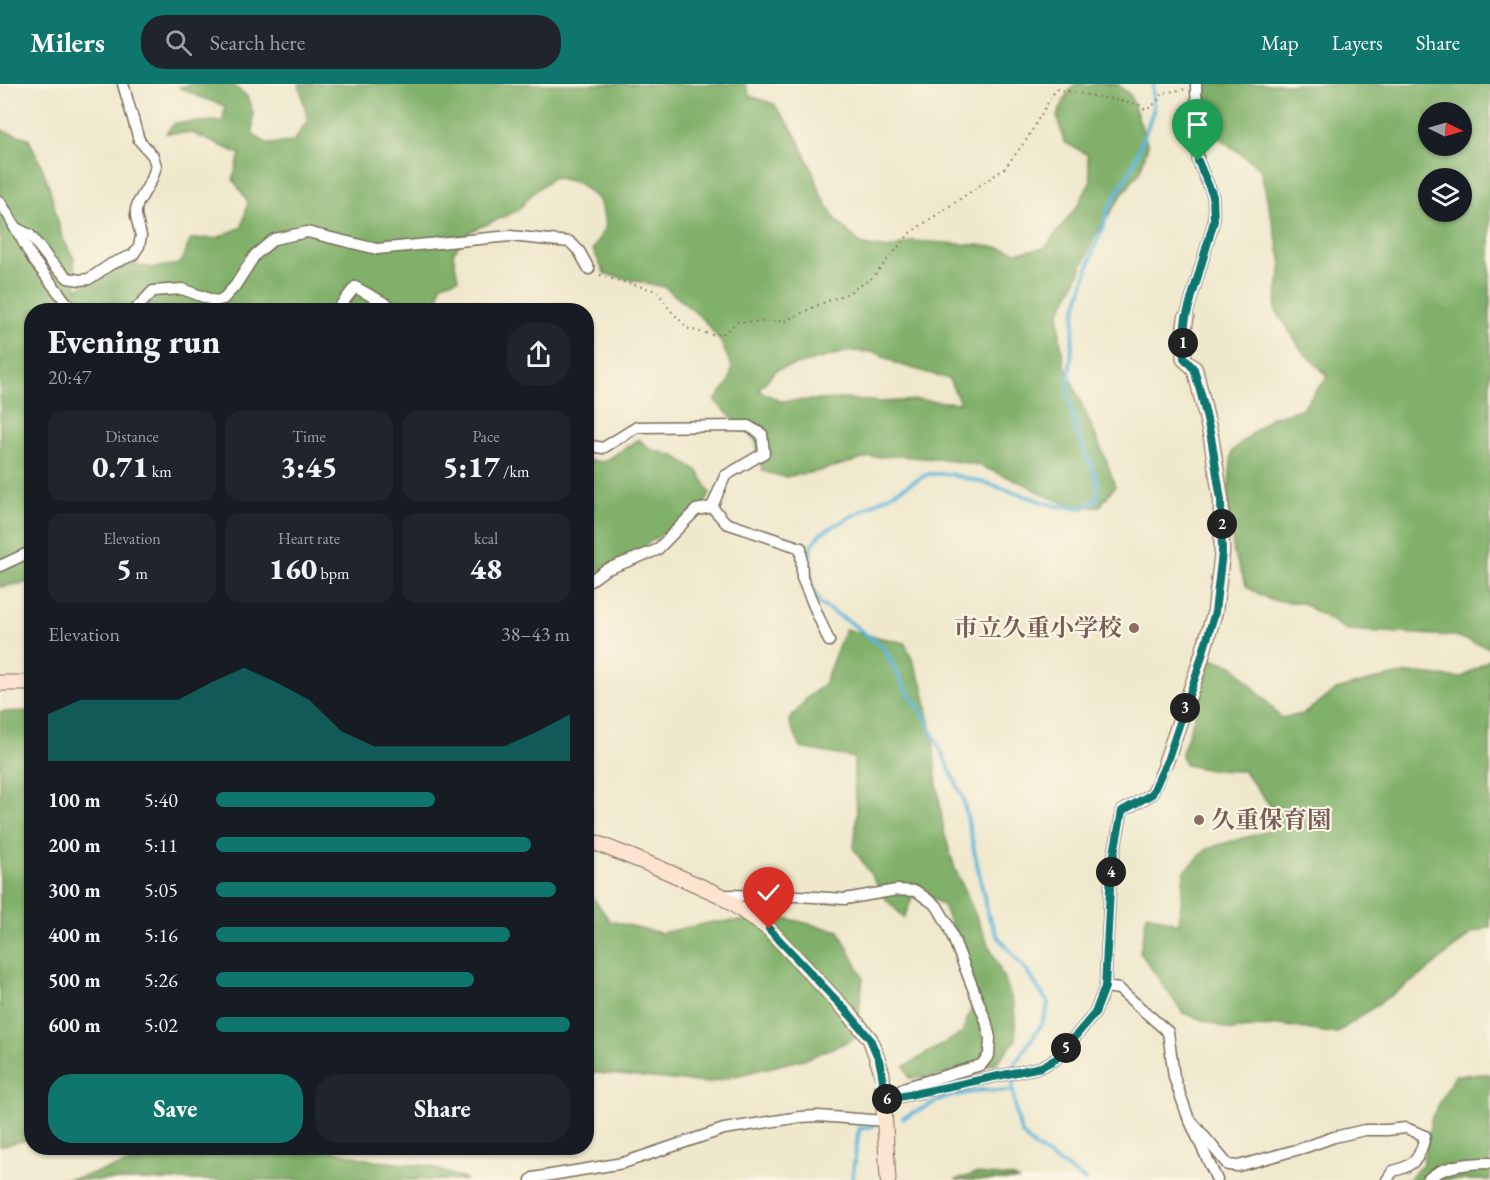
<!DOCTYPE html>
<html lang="en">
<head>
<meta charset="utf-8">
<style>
  body { margin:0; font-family:"EB Garamond","Noto Serif JP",serif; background:#20242c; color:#f1f3f6; height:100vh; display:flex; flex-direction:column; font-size:22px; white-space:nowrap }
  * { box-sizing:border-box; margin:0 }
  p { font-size:20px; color:#9ea1a6 }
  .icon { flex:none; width:33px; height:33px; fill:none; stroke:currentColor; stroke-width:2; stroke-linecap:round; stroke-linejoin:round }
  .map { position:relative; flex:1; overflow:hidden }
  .drawer { position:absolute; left:24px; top:219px; width:570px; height:852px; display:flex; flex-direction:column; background:#171b24; border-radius:24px; box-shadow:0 2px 4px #0004 }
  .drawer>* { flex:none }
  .needle { width:39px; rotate:95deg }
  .buttons { position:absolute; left:1418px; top:18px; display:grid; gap:12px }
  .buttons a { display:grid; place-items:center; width:54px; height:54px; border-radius:50%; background:#171b24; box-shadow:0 2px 4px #0004; font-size:30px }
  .pin { position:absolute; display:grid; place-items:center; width:51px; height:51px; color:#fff; margin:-62px -26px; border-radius:50% 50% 50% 0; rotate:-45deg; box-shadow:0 0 6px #0007 }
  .pin .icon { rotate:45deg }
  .km { position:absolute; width:30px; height:30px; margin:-15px; border-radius:50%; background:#222; color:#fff; font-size:16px; line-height:30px; text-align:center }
  .round { display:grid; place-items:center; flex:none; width:63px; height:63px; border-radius:24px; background:#20242c }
  .head { display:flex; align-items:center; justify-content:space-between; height:102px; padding:0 24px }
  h1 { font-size:33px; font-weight:800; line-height:45px }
  .figures { display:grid; grid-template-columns:repeat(3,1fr); gap:9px; height:102px; padding:6px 24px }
  .figures div { display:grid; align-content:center; border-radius:15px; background:#20242c; text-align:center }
  .figures b { font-size:30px; font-weight:800 }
  .figures small { font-size:16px; font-weight:400 }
  .figures p { font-size:16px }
  .chart { height:168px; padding:12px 24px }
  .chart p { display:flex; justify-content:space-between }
  .chart svg { width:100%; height:108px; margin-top:6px; fill:#0f766e; opacity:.7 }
  .button { display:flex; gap:12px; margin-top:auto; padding:12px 24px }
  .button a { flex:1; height:69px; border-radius:24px; background:#0f766e; color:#fff; font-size:24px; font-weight:800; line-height:69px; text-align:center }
  .button a+a { background:#20242c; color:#f1f3f6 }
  ul { padding:0 24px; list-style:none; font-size:20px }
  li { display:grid; grid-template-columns:96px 72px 1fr; align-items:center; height:45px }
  li i { height:15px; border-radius:8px; background:#0f766e }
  header { display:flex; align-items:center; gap:36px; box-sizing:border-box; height:84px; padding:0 30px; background:#0f766e; color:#fff }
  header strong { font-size:28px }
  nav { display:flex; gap:33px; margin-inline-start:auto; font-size:21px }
  .search { width:420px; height:54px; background:#20242c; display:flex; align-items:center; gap:15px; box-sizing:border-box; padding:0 21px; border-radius:24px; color:#9ea1a6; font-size:22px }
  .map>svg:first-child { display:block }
  .forest { fill:#80b069; stroke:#5e6d44; stroke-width:1.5; fill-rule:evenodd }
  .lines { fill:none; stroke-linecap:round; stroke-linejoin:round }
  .stream { stroke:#5db5da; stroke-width:4 }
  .street-casing { stroke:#7a6c5b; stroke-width:13 }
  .secondary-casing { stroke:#7a6c5b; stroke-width:17 }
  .path { stroke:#7a6c5b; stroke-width:2; stroke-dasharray:1.5 4.5; stroke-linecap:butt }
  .street { stroke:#fff; stroke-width:10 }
  .secondary { stroke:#fde4d1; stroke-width:15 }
  .route-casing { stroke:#fff; stroke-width:12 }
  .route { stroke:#0f766e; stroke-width:8 }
  .education-dot { fill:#8d6e63; stroke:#fcf5e5; stroke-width:2 }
  .labels { text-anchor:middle; stroke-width:4.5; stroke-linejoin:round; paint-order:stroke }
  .education-label { font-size:24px; font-weight:bold; fill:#785e54; stroke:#fcf5e5; text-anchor:end }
</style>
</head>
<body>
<header>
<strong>Milers</strong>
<div class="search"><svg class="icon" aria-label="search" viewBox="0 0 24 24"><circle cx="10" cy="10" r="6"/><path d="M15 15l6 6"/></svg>Search here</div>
<nav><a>Map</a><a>Layers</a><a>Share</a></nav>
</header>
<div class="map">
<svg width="1490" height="1096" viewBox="0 0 1490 1096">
  <rect width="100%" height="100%" fill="#fcf5e5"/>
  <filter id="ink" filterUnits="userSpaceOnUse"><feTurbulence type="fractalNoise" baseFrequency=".0167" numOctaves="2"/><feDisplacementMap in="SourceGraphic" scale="12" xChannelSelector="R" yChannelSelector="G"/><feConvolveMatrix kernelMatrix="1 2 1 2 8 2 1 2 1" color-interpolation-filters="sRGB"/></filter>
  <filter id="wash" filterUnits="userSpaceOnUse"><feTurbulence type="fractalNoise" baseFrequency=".008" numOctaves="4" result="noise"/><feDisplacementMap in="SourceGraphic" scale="24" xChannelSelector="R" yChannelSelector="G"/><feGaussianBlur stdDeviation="1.35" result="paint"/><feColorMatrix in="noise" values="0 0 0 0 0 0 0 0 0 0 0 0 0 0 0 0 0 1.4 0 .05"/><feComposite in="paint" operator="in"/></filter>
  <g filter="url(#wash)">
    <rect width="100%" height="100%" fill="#efe8cc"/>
    <!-- forest -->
    <g class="forest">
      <path d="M 194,0 L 230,0 L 246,11 L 253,28 L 253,51 L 268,60 L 293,58 L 308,36 L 299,0 L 745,0 L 750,12 L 774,20 L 790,42 L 802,64 L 813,88 L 822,113 L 836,136 L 862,161 L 888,165 L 913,157 L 992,162 L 1018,168 L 1045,164 L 1078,121 L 1091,97 L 1087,70 L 1064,58 L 1057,32 L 1069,7 L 1075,0 L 1117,0 L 1130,11 L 1148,61 L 1140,88 L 1123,109 L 1095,152 L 1075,199 L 1059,229 L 1060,254 L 1064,280 L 1107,378 L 1115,402 L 1100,422 L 1074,423 L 1049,413 L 1025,400 L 978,381 L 948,376 L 901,372 L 870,373 L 815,388 L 784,393 L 762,387 L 756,357 L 715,317 L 729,298 L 732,284 L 721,258 L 704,236 L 665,203 L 605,190 L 593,166 L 606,141 L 599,116 L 578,99 L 554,93 L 534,108 L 517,127 L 469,148 L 453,169 L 458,195 L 441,200 L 436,224 L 434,226 L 32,226 L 32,434 L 30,441 L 32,446 L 31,498 L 0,503 L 0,44 L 3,47 L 28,54 L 40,78 L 49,102 L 62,153 L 74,175 L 77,205 L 102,190 L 126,180 L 153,184 L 180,180 L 191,155 L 217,154 L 242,143 L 248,118 L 233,95 L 240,70 L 192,49 L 166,49 L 175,39 L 223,37 L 225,22 L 200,13 L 179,3 ZM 850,267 L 875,268 L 898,280 L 949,295 L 960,319 L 918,316 L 881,318 L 849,315 L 780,317 L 758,306 L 776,286 Z"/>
      <path d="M 1206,0 L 1490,0 L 1490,565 L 1488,563 L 1454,552 L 1347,546 L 1302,519 L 1270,516 L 1247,503 L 1234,470 L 1227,420 L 1232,367 L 1270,334 L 1301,325 L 1328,292 L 1303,268 L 1275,225 L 1282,179 L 1260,84 L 1218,53 L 1203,5 ZM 1428,28 L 1461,28 L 1461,62 L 1428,62 ZM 1428,94 L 1461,94 L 1461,128 L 1428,128 Z"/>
      <polygon points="639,355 649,365 675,372 698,387 710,409 698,433 668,446 647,460 628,476 587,502 587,376 604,378"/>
      <polygon points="845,545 868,551 905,559 922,599 933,652 936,694 944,748 955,785 1006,899 1014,922 1016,956 996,979 964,988 932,993 909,994 905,982 962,949 973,920 967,890 952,843 943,821 916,804 904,834 884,813 870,789 854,765 857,728 854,699 854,674 801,664 789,637 807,614 824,600"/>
      <polygon points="1211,575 1233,581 1281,634 1303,630 1336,606 1368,597 1409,589 1461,594 1490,575 1490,843 1472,849 1422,891 1379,919 1336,950 1282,941 1231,946 1183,929 1140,868 1147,830 1179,840 1184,788 1208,764 1269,747 1271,723 1244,687 1212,686 1186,681 1181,672 1197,625"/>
      <polygon points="31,627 31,1055 0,1062 0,628"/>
      <polygon points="586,804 610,837 661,849 713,838 789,835 839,847 863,894 856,954 808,974 707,999 587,988"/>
      <polygon points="1490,990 1490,1096 1408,1096 1422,1081 1432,1033 1455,991"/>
      <polygon points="266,1064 325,1065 375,1077 429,1082 467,1096 58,1096 80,1093 181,1065"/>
      <polygon points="975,1090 1011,1093 1019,1096 955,1096"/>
    </g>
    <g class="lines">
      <!-- stream -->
      <g class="stream">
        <polyline points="903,1034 946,1013 982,1006 1013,1007"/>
        <polyline points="852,1096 859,1045 873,1042"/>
        <polyline points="1085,1096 1032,1061 1021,1048 1016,1028 1013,1007 1014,981 1041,941 1046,930 1048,919 1028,889 997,851 988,831 963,714 925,633 904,602 884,564 851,539 820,520 812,503 809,482 811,462 821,449 928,390 949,390 989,400 1056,422 1083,424 1097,415 1098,397 1076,347 1068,309 1075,228 1094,164 1103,144 1108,126 1134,79 1153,28 1153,0"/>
      </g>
    </g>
  </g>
  <g filter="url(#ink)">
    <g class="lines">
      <!-- street casing -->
      <g class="street-casing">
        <g id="street">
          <polyline points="0,118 9,132 32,174 72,226"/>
          <polyline points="14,143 30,151 51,178 68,194 80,196 89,195 111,180 133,171 139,162 141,152 136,132 136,125 138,119 152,95 156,82 153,72 139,56 123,0"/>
          <polyline points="135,226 153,207 182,205 215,217 223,215 235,202 255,171 274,155 307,148 377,165 510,152 570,158 579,167 589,185"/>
          <polyline points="337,226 355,203 397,226"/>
          <polyline points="1186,233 1214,137 1213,112 1198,77 1196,0"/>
          <polyline points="586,361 603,364 637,343 748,342 762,350 764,369 725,392 712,423"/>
          <polyline points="0,482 32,467"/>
          <polyline points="586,500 605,486 657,466 696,426 712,423 726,439 801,464 802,494 829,557"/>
          <polyline points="721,811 799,812 845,815 897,806 916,807 937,822 948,841 986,937 990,954 989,971 981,981 906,1003 893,1011"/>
          <polyline points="1105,903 1119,905 1168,948 1174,993 1188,1033 1217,1096"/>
          <polyline points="885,1016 1041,983 1056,975 1095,929 1105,903 1111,785 1122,727 1152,710 1166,677"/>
          <path d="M 1188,1033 L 1228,1081 L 1238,1082 L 1303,1064 L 1334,1053 L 1365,1046 L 1387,1046 L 1406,1044 L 1425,1052 C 1420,1074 1415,1082 1393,1087 L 1387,1096"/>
          <polyline points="531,1096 533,1094 623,1079 724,1045 800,1033 818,1032 885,1037"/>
          <path d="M 1427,1096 C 1443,1081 1469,1079 1490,1079"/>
        </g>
      </g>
      <!-- secondary casing -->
      <g class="secondary-casing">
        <g id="secondary">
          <polyline points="0,599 32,599"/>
          <polyline points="1166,677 1198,585 1215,527 1222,469 1221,416 1211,353 1195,285 1184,275 1183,254 1186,233"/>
          <polyline points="586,755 659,784 720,811 769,845 851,932 870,955 882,989 888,1096"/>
        </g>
      </g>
      <!-- path -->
      <polyline class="path" points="600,191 604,193 657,207 670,226 689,245 713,251 724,249 737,238 785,237 818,221 848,209 872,194 910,149 1004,85 1027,55 1056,5 1138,20 1146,26 1157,18 1162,9 1186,5"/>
      <!-- street -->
      <use href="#street" class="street"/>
      <!-- secondary -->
      <use href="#secondary" class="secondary"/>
    </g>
  </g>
  <g class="lines" filter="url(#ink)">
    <!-- route casing -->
    <g class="route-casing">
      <polyline id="route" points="769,845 851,932 870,955 879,976 882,990 885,1016 1041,983 1056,975 1095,929 1105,903 1111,785 1122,727 1152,710 1167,677 1198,585 1215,528 1222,469 1221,416 1211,353 1202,314 1194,285 1184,274 1183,254 1186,233 1214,137 1213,112 1198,77"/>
    </g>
    <!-- route -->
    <use href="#route" class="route"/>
  </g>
  <!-- markers -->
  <g class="education-dot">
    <circle cx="1134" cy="544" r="6"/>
    <circle cx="1199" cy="736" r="6"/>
  </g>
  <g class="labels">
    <!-- education labels -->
    <g class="education-label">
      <text x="1122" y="552">市立久重小学校</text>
      <text x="1211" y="744" text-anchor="start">久重保育園</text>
    </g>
  </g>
</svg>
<div class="buttons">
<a><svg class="needle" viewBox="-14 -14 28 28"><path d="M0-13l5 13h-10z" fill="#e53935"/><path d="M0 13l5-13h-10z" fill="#9ea1a6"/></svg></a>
<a><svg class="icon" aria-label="layers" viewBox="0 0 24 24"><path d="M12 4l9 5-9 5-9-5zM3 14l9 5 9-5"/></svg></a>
</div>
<div class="pin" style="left:1198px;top:77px;background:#1e9e55"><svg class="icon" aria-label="arrive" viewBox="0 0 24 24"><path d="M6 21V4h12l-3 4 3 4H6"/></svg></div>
<div class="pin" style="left:769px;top:845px;background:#d93025"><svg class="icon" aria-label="check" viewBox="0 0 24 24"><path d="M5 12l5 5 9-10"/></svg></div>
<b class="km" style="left:1183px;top:259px">1</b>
<b class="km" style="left:1222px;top:440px">2</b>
<b class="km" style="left:1185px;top:624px">3</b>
<b class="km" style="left:1111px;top:788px">4</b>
<b class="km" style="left:1066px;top:964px">5</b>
<b class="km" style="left:887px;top:1015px">6</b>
<section class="drawer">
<div class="head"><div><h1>Evening run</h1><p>20:47</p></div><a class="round"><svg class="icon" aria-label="share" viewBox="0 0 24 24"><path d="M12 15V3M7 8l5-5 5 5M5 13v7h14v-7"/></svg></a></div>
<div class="figures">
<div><p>Distance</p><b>0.71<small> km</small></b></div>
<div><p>Time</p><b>3:45</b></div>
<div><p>Pace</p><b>5:17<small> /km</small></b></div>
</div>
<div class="figures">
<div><p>Elevation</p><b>5<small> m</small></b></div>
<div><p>Heart rate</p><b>160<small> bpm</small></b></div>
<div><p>kcal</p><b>48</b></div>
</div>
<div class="chart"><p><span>Elevation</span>38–43 m</p>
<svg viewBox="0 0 160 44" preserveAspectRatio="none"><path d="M0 44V25L10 19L20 19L30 19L40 19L50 12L60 6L70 12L80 19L90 32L100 38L110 38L120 38L130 38L140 38L150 32L160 25V44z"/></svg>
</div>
<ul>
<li><b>100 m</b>5:40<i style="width:62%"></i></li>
<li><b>200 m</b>5:11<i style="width:89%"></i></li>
<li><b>300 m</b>5:05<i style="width:96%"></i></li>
<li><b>400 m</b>5:16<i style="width:83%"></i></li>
<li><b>500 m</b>5:26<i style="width:73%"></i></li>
<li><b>600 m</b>5:02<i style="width:100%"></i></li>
</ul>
<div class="button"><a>Save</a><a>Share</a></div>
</section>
</div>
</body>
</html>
